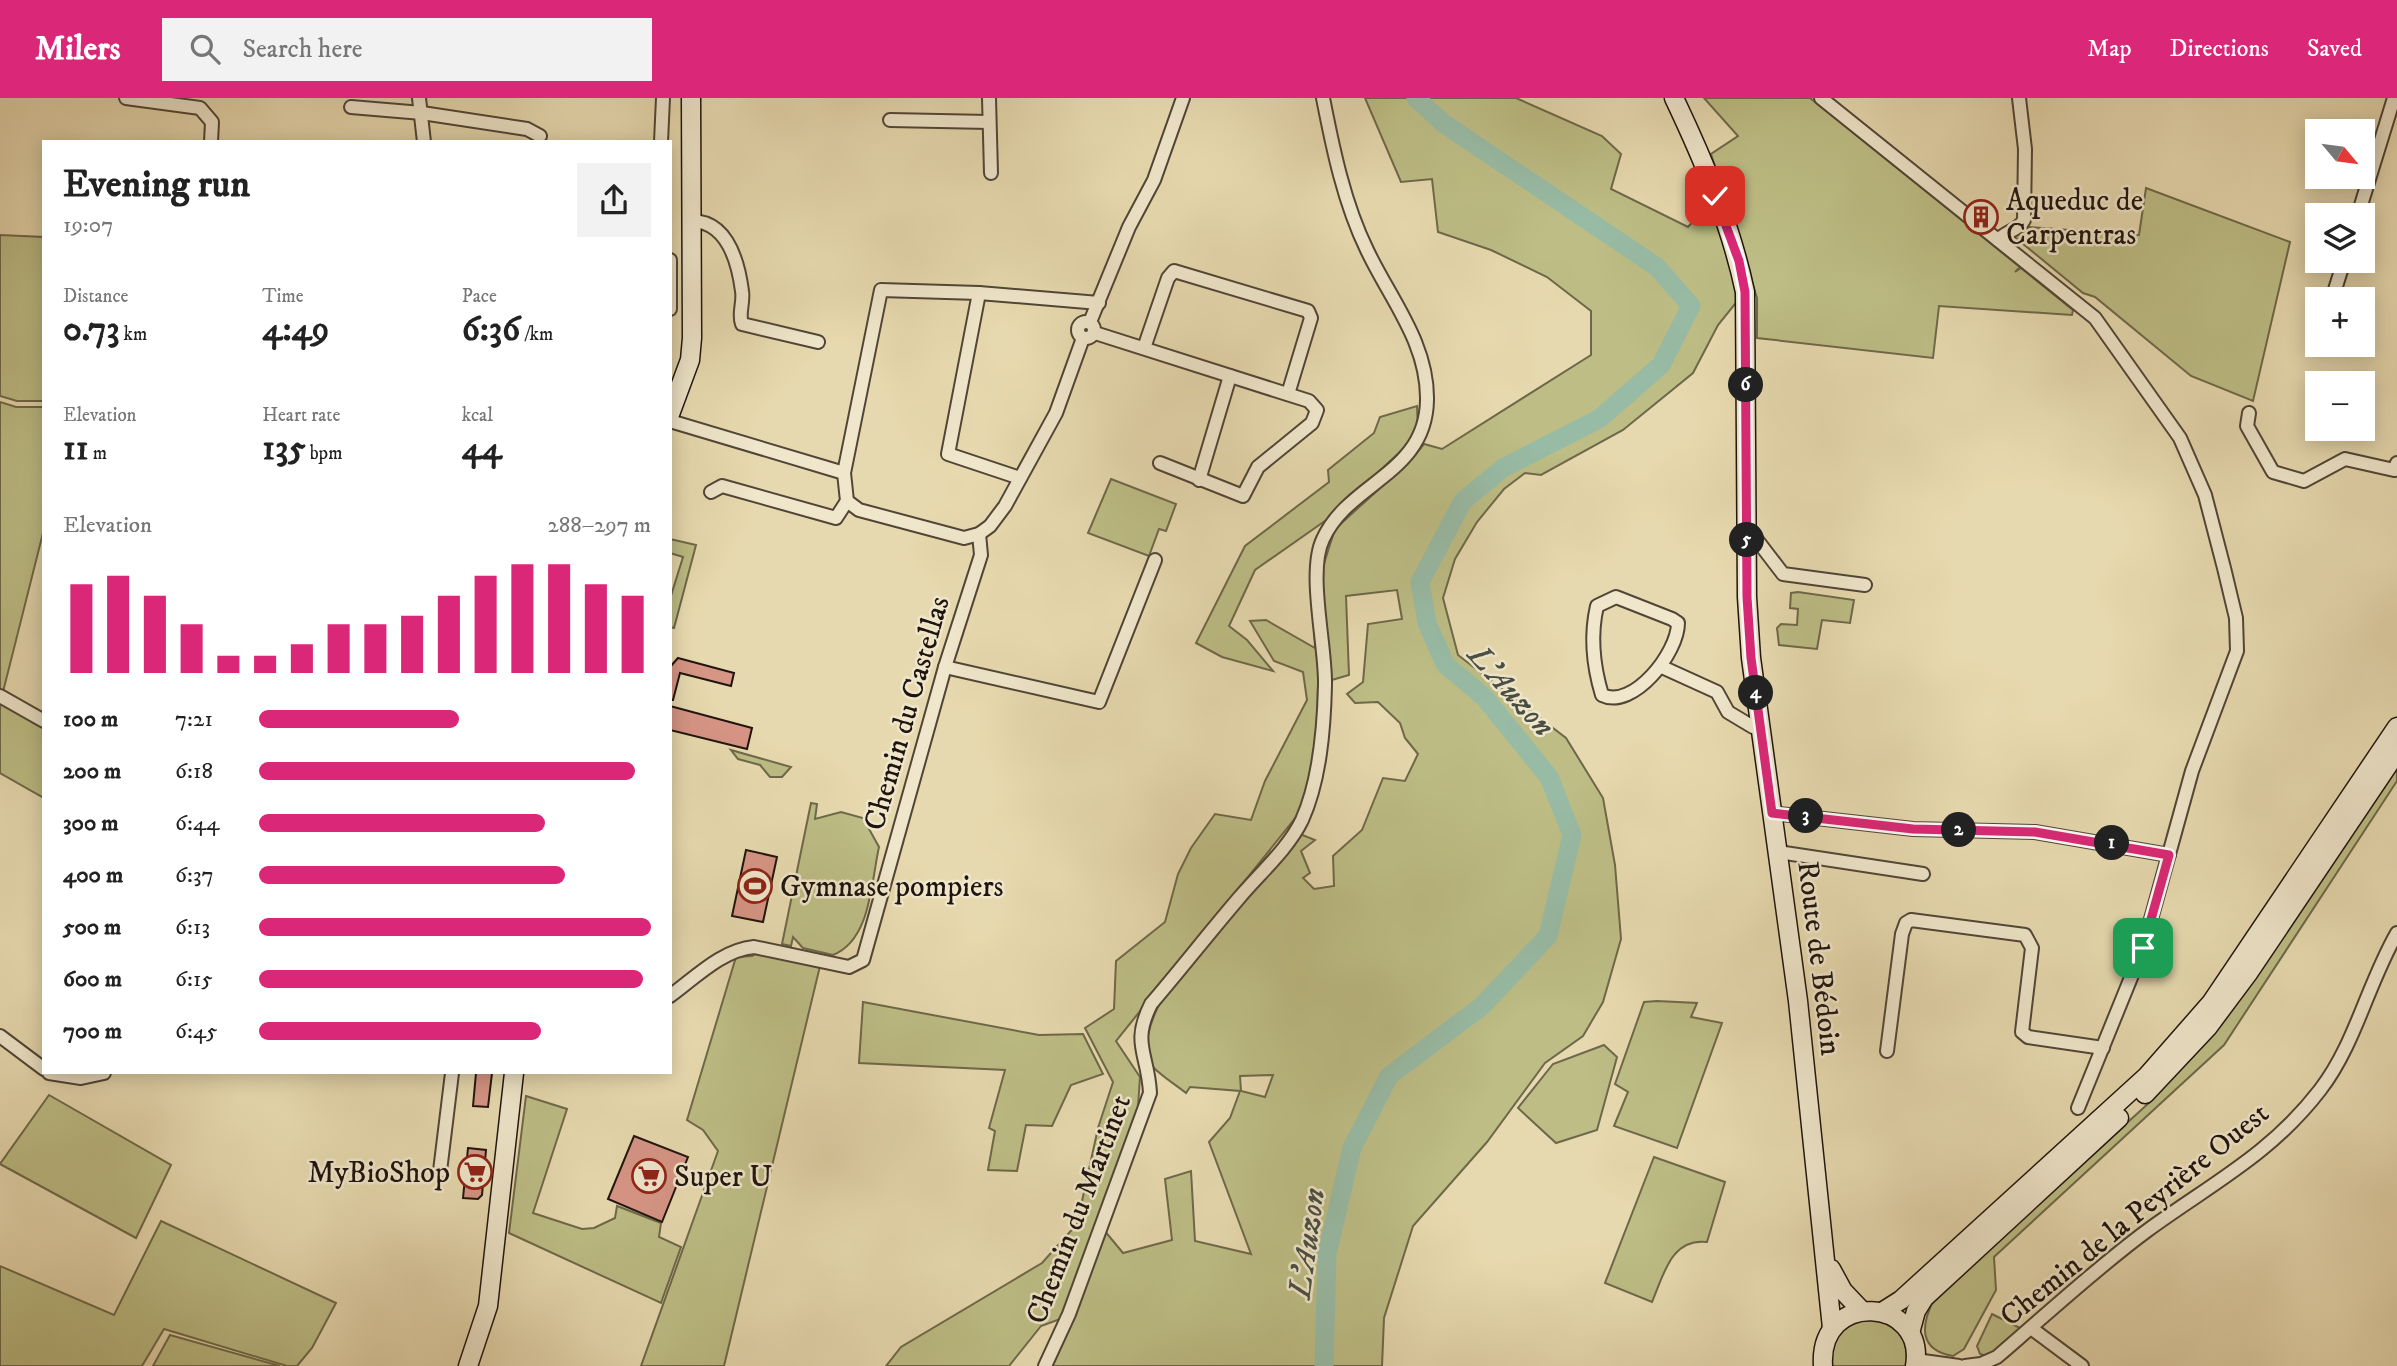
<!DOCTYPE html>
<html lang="en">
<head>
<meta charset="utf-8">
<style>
  body { margin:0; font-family:"IM FELL DW Pica",serif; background:#f2f2f2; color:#222; height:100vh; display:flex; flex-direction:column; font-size:26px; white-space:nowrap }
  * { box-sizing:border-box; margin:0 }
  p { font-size:23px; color:#767676 }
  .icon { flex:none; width:38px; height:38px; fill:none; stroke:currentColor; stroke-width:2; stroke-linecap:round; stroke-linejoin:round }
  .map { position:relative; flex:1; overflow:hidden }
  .drawer { position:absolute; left:42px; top:42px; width:630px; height:934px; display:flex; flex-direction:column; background:#fff; border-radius:0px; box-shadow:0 4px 18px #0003 }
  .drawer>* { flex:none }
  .needle { width:46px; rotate:119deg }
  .controls { position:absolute; left:2305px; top:21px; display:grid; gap:14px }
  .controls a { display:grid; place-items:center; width:70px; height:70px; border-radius:0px; background:#fff; box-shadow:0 4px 18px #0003; font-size:35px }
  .pin { position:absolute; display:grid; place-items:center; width:60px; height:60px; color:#fff; margin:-30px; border-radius:14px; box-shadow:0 4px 10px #0006 }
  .km { position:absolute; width:35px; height:35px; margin:-18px; border-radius:50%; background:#222; color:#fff; font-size:19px; line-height:35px; text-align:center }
  .round { display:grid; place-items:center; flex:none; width:74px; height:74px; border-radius:0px; background:#f2f2f2 }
  .overview { display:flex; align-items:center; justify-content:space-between; height:119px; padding:0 21px }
  h1 { font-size:38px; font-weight:800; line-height:52px }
  .stats { display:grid; grid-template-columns:repeat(3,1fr); gap:10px; height:119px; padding:7px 21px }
  .stats div { display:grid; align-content:center }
  .stats b { font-size:35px; font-weight:800 }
  .stats small { font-size:19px; font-weight:400 }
  .stats p { font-size:19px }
  .chart { height:196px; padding:14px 21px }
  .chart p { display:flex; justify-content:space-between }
  .chart svg { width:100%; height:126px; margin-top:7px; stroke:#db2777; stroke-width:6 }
  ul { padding:0 21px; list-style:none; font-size:23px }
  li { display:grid; grid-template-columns:112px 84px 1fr; align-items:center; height:52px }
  li i { height:18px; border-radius:9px; background:#db2777 }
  header { display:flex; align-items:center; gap:42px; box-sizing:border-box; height:98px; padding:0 35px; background:#db2777; color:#fff }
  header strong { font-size:33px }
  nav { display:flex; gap:38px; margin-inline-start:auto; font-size:24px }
  .search { width:490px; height:63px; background:#f2f2f2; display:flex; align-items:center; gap:18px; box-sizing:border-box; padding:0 24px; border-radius:0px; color:#767676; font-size:26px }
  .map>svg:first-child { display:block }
  .green { fill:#bdbd85; stroke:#6e684a; stroke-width:2; fill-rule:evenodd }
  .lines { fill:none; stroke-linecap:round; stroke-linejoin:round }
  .river { stroke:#98bba5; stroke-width:19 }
  .building { fill:#d79586; stroke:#1f140e; stroke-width:2 }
  .street-casing { stroke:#514536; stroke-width:16 }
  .secondary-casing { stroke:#1f140e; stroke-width:21 }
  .street { stroke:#efe6cb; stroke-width:12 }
  .secondary { stroke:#efe6cb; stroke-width:18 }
  .route-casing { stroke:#fff; stroke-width:14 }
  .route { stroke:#db2777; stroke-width:9 }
  .labels { text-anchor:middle; stroke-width:5; stroke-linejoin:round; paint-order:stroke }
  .poi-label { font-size:30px; fill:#1f140e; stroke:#efe6cb; text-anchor:start }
  .street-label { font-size:30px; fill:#1f140e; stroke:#efe6cb }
  .water-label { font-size:32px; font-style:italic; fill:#494e43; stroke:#efe6cb }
</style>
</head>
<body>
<header>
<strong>Milers</strong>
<div class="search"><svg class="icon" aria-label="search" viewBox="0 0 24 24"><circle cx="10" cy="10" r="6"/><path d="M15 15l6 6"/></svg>Search here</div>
<nav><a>Map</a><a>Directions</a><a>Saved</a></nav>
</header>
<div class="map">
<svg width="2397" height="1268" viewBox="0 0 2397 1268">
  <rect width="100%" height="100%" fill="#e7d9af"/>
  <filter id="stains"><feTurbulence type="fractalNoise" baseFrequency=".00286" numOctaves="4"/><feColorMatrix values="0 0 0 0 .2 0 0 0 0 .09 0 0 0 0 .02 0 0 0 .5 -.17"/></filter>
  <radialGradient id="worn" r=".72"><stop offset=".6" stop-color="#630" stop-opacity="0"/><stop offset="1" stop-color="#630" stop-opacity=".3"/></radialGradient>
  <!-- green -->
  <g class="green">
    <path d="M 1365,0 L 1516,0 L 1602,38 L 1621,56 L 1611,91 L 1688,129 L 1711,103 L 1739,201 L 1718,227 L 1693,275 L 1623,332 L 1541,377 L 1525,375 L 1504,391 L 1477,424 L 1455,461 L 1443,500 L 1458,557 L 1566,640 L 1603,700 L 1615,767 L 1621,841 L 1603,904 L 1583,938 L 1545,965 L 1487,1044 L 1413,1128 L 1384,1220 L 1382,1268 L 1048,1268 L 1071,1217 L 1041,1228 L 1009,1268 L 886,1268 L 901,1249 L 1042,1165 L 1077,1126 L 1098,1030 L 1113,984 L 1085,930 L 1114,911 L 1116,863 L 1165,824 L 1178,776 L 1191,750 L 1215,716 L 1251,722 L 1265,683 L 1307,602 L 1303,574 L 1274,563 L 1250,523 L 1266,522 L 1315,550 L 1313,500 L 1335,431 L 1410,363 L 1424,346 L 1442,351 L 1591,257 L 1591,213 L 1547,179 L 1491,152 L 1438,134 L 1432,81 L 1401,84 ZM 1397,492 L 1402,521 L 1368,526 L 1363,584 L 1347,596 L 1355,605 L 1378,604 L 1400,625 L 1405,640 L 1418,656 L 1405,683 L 1383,680 L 1362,732 L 1333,758 L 1334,788 L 1314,791 L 1303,780 L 1310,775 L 1301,753 L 1315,742 L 1300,736 L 1160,905 C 1151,922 1139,953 1154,970 C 1163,979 1176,987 1186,995 L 1190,989 L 1240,993 L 1230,1020 L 1209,1044 L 1251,1156 L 1195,1143 L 1191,1073 L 1165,1081 L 1172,1142 L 1123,1155 L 1099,1126 L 1137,1024 L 1140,979 L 1116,943 L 1305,708 L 1317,640 L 1318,586 L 1349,577 L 1346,498 ZM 1273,977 L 1265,999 L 1241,993 L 1240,978 Z"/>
    <polygon points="1704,0 1810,0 2020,169 2015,174 2021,170 2073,212 2072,217 1939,208 1933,260 1757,240 1757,200 1711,56 1738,38"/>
    <polygon points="2146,90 2290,144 2253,303 2191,278 2095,199 2083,195 2011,136 2029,129 2139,137"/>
    <polygon points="0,137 44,139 44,303 17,303 0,298"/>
    <polygon points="0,304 16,309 44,309 44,431 3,594 0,592"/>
    <polygon points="1417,308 1418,337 1332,418 1255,472 1229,528 1247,542 1273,573 1222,559 1196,545 1245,448 1329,384 1328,372 1374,335 1380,319"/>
    <polygon points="1111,381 1176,406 1166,433 1159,431 1149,458 1088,435"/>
    <polygon points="670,441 696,447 674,530 670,529 670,501 683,459 670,455"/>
    <polygon points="1798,494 1854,502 1850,525 1822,522 1817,551 1779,547 1777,530 1781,526 1797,527 1798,511 1790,510 1791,495"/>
    <polygon points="0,602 44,627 44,700 0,675"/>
    <polygon points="731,652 791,669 782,679 770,679 760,667 738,661"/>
    <path d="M 2397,664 L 2397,683 L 2224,947 L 1994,1159 L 1996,1192 L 1964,1251 L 1953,1258 C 1918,1252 1921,1227 1934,1201 L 2151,1003 L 2217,931 Z"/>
    <path d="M 811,705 L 817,706 L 815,721 L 841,714 L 863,720 L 879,749 C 871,784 871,842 833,857 L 803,850 L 793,839 L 791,848 L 782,846 Z"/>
    <polygon points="759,854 820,868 724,1268 641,1268 718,1053 703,1032 687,1022 736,859 752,858"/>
    <polygon points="1657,903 1697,905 1691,919 1722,925 1677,1050 1614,1028 1628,994 1615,986 1644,904"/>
    <polygon points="863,904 1039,937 1083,936 1103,976 1071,987 1052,1028 1026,1027 1017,1073 988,1072 995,1033 989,1030 1005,972 859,965"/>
    <polygon points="1604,947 1617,959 1597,1032 1556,1045 1518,1010 1553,966"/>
    <polygon points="49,997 171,1067 136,1140 0,1066"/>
    <polygon points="526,998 567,1011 533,1115 582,1131 594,1130 615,1120 617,1108 661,1125 659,1139 681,1149 661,1205 509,1135"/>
    <path d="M 1654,1059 L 1725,1084 L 1707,1144 C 1671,1140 1664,1176 1652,1204 L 1605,1185 Z"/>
    <polygon points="161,1123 336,1205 312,1250 297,1268 287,1268 164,1231 142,1268 0,1268 0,1168 114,1217"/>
    <polygon points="1992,1216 2022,1231 1991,1259 1980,1256 1977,1248"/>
    <path d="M 1870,1219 C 1899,1230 1908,1235 1907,1268 L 1831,1268 C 1831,1236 1841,1228 1870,1219 Z"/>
    <polygon points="170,1237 280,1268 153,1268"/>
  </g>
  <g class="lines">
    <!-- river -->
    <polyline class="river" points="1324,1268 1327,1156 1352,1050 1389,978 1482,908 1548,838 1572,737 1549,679 1485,600 1445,566 1427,525 1420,484 1463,403 1503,370 1599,321 1661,267 1691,208 1657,169 1443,25 1416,0"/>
  </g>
  <!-- building -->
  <g class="building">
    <polygon points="678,560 734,575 731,588 680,575 673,602 670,602 670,569"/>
    <polygon points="670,608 752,630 747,651 670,632"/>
    <polygon points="746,752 777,759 763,824 732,818"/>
    <polygon points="476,975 492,975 488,1009 473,1008"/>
    <polygon points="634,1038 688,1059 662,1124 608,1101"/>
    <polygon points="468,1050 486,1052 482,1097 478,1101 463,1100"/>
  </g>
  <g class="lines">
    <!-- street casing -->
    <g class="street-casing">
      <g id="street">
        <polyline points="126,0 200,10 212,24 211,44"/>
        <polyline points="419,0 424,44"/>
        <polyline points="989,0 991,75"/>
        <polyline points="1821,0 2095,220 2180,340 2205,397 2224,470 2236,520 2237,553 2192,673 2143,850 2078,1010"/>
        <polyline points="351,9 422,15 527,31 540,38"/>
        <polyline points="890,22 989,24"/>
        <polyline points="661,44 663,0"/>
        <polyline points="2358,117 2394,0"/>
        <path d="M 691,123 C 727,123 738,163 742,193 C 744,204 738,216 742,226 L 818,244"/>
        <path d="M 1998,142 C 2006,133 2019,132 2024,122 L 2025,51 L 2019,0"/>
        <polyline points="670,162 670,211"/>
        <polyline points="979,195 881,192 844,375 847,403 859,412 964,440 979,436 990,428 1005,408 1056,315 1083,240"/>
        <polyline points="2332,201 2344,163"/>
        <circle cx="1086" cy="232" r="8"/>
        <polyline points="1090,224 1129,129 1154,82 1183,0"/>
        <polyline points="1095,235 1309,303 1317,312 1312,325 1258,369 1243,398 1160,365"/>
        <polyline points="2332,247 2347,250 2350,247"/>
        <polyline points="1144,250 1168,180 1174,173 1308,213 1311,220 1288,296"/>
        <polyline points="2249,315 2247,328 2273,374 2304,383 2345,361 2394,372 2397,365"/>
        <polyline points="670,323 844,375"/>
        <polyline points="1020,380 948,356 979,195 1099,205"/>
        <polyline points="1199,382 1230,278"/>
        <polyline points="711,394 722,388 836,420 847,403"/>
        <polyline points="1747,429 1783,476 1865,487"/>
        <path d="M 1616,499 L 1672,521 L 1678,525 C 1678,555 1633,612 1602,597 C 1593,567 1590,538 1597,508 Z"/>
        <polyline points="945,569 1099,604 1155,462"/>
        <polyline points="1662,569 1717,594 1728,614 1753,629 1761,629"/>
        <polyline points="0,598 44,623"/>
        <polyline points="1772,715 1913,731 2035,734 2169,757"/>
        <polyline points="1778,754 1923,776"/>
        <path d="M 670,898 C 696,879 722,852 754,849 L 849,869 L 863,862 L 945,569 L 981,457 L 979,436"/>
        <polyline points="0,938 44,971"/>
        <polyline points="1887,953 1902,836 1906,825 1911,822 2025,837 2032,850 2022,934 2028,939 2103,950"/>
        <polyline points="49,975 81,980 104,975"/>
        <polyline points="440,1073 452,975"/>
        <polyline points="2031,1230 2082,1268"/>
        <polyline points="1916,1262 1959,1268"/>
        <path d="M 1045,1268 L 1069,1216 L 1150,995 C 1148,955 1131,946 1151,906 C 1181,871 1209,835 1239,800 C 1260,775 1288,751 1302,722 C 1320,682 1324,631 1325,587 C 1326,548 1307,474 1323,441 C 1349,384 1426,376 1427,302 C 1428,245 1390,201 1367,152 C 1344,105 1333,51 1323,0"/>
        <path d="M 1965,1268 L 1981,1266 L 1997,1259 C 2046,1217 2095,1171 2148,1132 C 2211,1086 2271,1056 2320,992 C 2355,947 2368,885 2397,835"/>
      </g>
    </g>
    <!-- secondary casing -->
    <g class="secondary-casing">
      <g id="secondary">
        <path d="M 1674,0 C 1703,61 1731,127 1745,194 L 1747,499 L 1751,560 L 1798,903 L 1832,1230"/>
        <polyline points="670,316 690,262 692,240 691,0"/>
        <polyline points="2145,996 2208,929 2249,874 2397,654"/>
        <polyline points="1831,1171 1843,1193 1862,1213"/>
        <polyline points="1882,1214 1901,1202 2147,978 2211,905 2397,629"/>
        <polyline points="1910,1235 1916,1213 1924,1200 2119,1020"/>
        <polyline points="468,1268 488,1208 514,975"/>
        <path d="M 1823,1268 C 1818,1191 1927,1199 1915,1268"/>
      </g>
    </g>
    <!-- street -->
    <use href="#street" class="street"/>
    <!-- secondary -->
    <use href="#secondary" class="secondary"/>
  </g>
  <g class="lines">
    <!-- route casing -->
    <g class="route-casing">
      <polyline id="route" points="1715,98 1739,163 1745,194 1747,499 1751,560 1772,715 1913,731 2035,734 2169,757 2143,850"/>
    </g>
    <!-- route -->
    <use href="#route" class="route"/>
  </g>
  <!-- icons -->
  <defs>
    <g id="building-ring" transform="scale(1.75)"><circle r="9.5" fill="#efe6cb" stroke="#8f2418" stroke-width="1.5"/><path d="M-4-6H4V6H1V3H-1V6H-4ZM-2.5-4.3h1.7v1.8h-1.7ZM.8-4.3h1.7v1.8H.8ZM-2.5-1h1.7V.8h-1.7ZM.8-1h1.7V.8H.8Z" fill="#8f2418"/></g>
    <g id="stadium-ring" transform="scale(1.75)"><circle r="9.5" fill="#efe6cb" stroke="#8f2418" stroke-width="1.5"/><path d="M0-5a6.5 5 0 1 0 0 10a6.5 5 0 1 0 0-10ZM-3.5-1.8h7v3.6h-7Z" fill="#8f2418"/></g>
    <g id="supermarket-ring" transform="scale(1.75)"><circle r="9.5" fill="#efe6cb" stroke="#8f2418" stroke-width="1.5"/><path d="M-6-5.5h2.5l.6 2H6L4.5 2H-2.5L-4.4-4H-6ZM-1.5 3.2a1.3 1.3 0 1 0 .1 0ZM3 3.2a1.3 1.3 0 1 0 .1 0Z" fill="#8f2418"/></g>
  </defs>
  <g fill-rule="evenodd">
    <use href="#building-ring" x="1981" y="119"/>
    <use href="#stadium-ring" x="755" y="788"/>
    <use href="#supermarket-ring" x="475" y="1074"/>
    <use href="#supermarket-ring" x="649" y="1078"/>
  </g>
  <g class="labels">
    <!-- poi labels -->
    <g class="poi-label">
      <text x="2006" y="112">Aqueduc de<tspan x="2006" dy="34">Carpentras</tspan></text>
      <text x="780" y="798">Gymnase pompiers</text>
      <text x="450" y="1084" text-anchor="end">MyBioShop</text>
      <text x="674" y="1088">Super U</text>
    </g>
    <!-- street labels -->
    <g class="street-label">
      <text transform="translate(906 615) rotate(-74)" y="10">Chemin du Castellas</text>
      <text transform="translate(1820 860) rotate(83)" y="10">Route de Bédoin</text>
      <text transform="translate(1078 1111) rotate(-69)" y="10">Chemin du Martinet</text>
      <text transform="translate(2134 1116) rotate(-39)" y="10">Chemin de la Peyrière Ouest</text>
    </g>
    <!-- water labels -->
    <g class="water-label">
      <text transform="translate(1512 592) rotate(48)" y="11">L'Auzon</text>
      <text transform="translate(1306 1145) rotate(-82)" y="11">L'Auzon</text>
    </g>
  </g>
  <rect width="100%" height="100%" filter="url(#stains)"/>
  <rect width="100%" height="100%" fill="url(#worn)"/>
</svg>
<div class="controls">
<a><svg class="needle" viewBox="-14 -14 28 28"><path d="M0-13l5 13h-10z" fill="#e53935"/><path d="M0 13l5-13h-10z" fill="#767676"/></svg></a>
<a><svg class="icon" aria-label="layers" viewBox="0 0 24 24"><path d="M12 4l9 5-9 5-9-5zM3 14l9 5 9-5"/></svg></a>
<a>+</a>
<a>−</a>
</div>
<div class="pin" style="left:2143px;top:850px;background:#1e9e55"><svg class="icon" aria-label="arrive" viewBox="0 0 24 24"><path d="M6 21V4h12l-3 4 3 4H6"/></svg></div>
<div class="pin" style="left:1715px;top:98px;background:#d93025"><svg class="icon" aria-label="check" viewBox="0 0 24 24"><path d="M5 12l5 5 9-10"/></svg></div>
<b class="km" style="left:2112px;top:745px">1</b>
<b class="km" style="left:1959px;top:732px">2</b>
<b class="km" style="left:1806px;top:718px">3</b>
<b class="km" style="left:1756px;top:595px">4</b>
<b class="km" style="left:1747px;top:442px">5</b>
<b class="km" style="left:1746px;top:287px">6</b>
<section class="drawer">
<div class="overview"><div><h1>Evening run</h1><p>19:07</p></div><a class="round"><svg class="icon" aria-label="share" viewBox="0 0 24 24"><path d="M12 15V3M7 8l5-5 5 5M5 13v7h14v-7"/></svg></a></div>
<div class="stats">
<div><p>Distance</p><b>0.73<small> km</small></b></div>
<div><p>Time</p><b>4:49</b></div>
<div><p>Pace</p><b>6:36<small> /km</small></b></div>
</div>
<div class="stats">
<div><p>Elevation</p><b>11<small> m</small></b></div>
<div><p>Heart rate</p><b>135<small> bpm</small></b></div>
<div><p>kcal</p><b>44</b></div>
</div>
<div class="chart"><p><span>Elevation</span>288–297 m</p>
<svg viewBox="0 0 160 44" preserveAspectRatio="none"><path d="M5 44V13M15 44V10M25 44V17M35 44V27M45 44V38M55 44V38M65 44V34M75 44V27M85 44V27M95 44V24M105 44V17M115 44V10M125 44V6M135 44V6M145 44V13M155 44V17"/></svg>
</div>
<ul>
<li><b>100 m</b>7:21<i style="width:51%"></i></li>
<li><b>200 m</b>6:18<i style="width:96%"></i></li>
<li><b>300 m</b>6:44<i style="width:73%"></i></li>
<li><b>400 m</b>6:37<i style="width:78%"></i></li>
<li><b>500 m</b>6:13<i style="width:100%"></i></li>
<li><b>600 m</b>6:15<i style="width:98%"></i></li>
<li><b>700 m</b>6:45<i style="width:72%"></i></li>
</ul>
</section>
</div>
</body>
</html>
